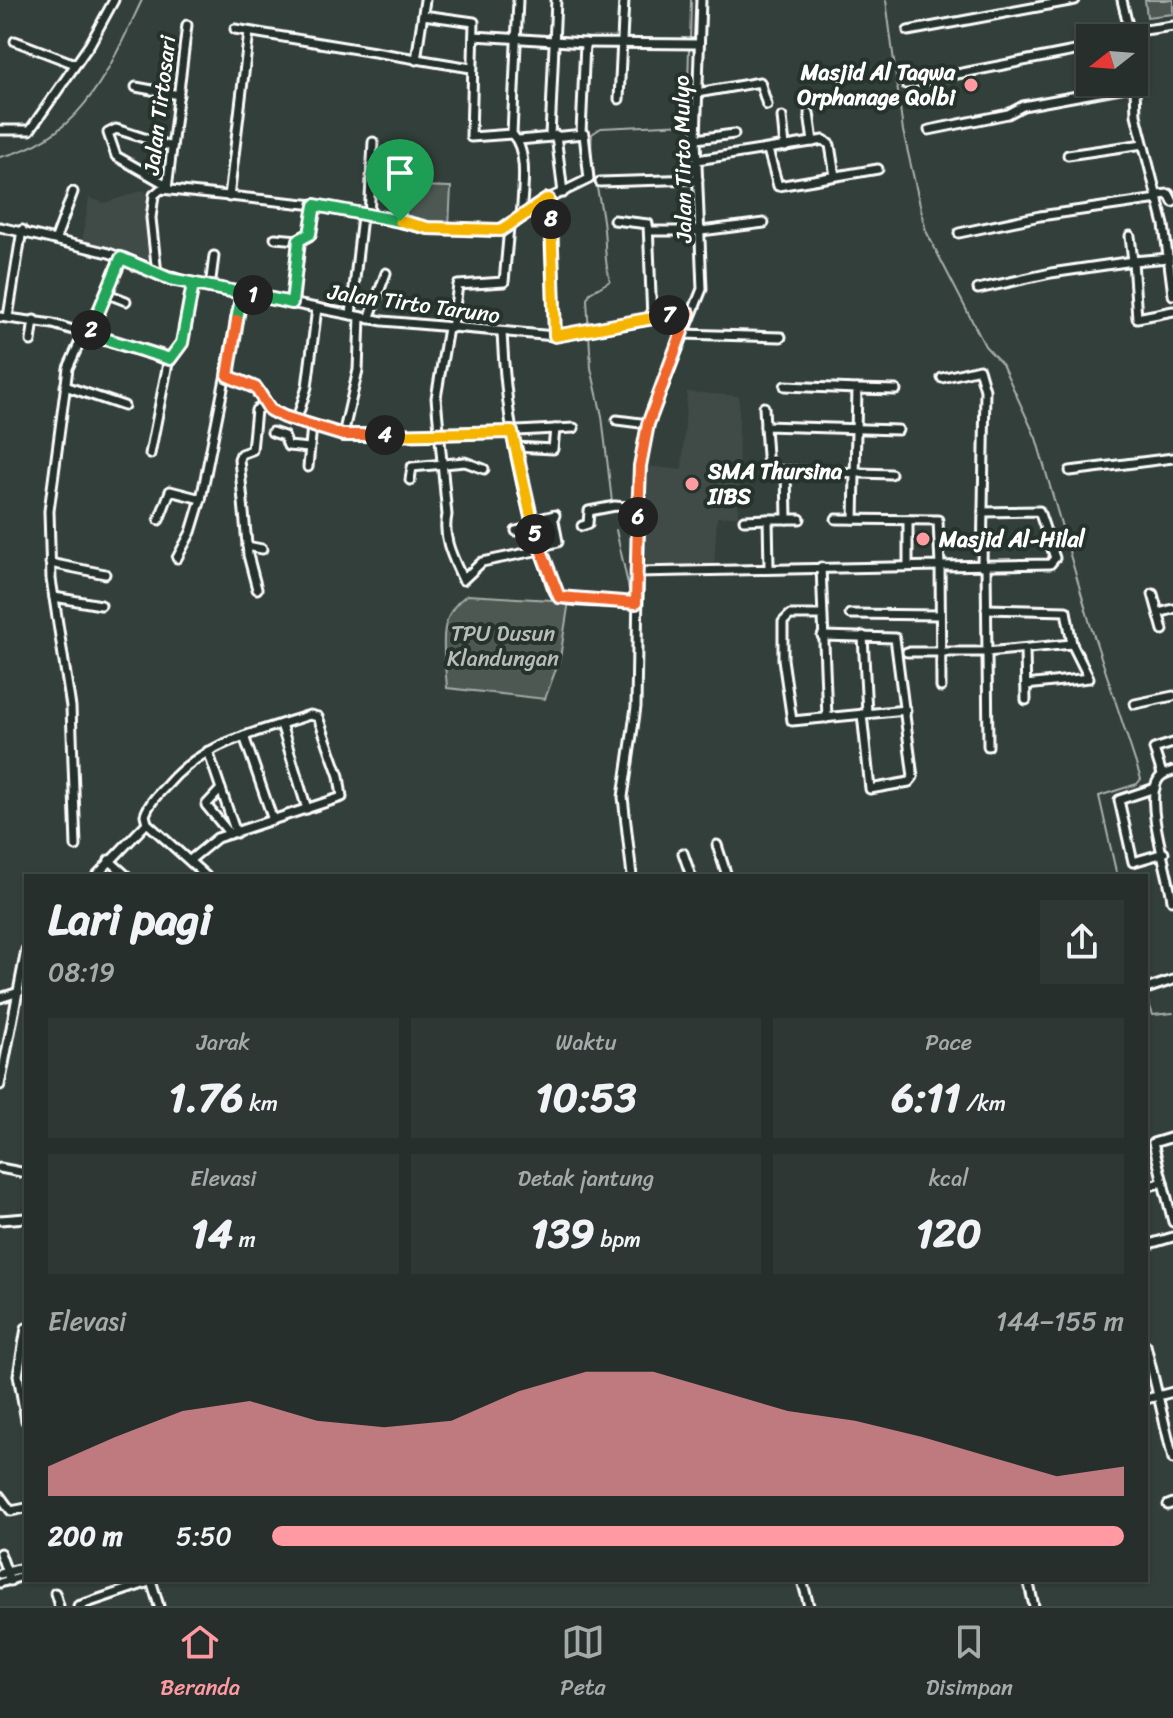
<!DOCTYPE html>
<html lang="id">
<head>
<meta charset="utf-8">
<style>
  body { margin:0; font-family:Sriracha,sans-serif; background:#2e3734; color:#f1f3f6; height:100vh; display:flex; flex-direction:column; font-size:30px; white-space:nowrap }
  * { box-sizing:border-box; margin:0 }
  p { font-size:26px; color:#a4a9a9 }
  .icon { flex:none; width:44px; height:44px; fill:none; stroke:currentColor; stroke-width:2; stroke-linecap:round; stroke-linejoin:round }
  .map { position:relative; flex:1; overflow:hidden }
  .panel { position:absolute; left:24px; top:874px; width:1124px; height:708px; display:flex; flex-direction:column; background:#262f2c; border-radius:0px; box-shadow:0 2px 6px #0004,0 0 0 2px #424a48 }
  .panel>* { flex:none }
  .needle { width:52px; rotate:253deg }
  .tools { position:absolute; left:1076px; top:24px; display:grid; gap:16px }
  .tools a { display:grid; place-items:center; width:72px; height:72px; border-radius:0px; background:#262f2c; box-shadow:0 2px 6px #0004,0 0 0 2px #424a48; font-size:40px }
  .pin { position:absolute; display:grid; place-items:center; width:68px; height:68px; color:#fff; margin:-82px -34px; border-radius:50% 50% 50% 0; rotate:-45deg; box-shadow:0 0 8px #0007 }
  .pin .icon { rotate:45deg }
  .km { position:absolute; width:40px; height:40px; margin:-20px; border-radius:50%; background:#222; color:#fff; font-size:22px; line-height:40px; text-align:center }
  .round { display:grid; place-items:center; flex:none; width:84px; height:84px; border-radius:0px; background:#2e3734 }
  .summary { display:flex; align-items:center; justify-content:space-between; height:136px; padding:0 24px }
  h1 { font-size:44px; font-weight:800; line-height:60px }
  .metrics { display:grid; grid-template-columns:repeat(3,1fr); gap:12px; height:136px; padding:8px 24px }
  .metrics div { display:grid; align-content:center; border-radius:0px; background:#2e3734; text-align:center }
  .metrics b { font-size:40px; font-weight:800 }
  .metrics small { font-size:22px; font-weight:400 }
  .metrics p { font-size:22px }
  .chart { height:224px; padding:16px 24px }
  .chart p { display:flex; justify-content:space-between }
  .chart svg { width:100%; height:144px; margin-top:8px; fill:#ff9aa2; opacity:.7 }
  ul { padding:0 24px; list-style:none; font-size:26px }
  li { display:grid; grid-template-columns:128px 96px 1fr; align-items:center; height:60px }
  li i { height:20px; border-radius:10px; background:#ff9aa2 }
  .dock { display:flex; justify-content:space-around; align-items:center; height:112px; border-top:2px solid #424a48; background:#262f2c; font-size:22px; color:#a4a9a9 }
  .dock a { display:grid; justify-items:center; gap:4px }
  .dock .selected { color:#ff9aa2 }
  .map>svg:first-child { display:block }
  .built { fill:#404c47 }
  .green { fill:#4d5853; stroke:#a6aca9; stroke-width:2 }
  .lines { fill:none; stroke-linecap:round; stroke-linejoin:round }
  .stream { stroke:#abb0ae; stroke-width:2 }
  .street-casing { stroke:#fff; stroke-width:13 }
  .street { stroke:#26332d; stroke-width:7 }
  .split-1-casing { stroke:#fff; stroke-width:16 }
  .split-2-casing { stroke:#fff; stroke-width:16 }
  .split-3-casing { stroke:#fff; stroke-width:16 }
  .split-4-casing { stroke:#fff; stroke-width:16 }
  .split-5-casing { stroke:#fff; stroke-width:16 }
  .split-6-casing { stroke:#fff; stroke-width:16 }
  .split-7-casing { stroke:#fff; stroke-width:16 }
  .split-8-casing { stroke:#fff; stroke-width:16 }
  .split-9-casing { stroke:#fff; stroke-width:16 }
  .split-1 { stroke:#22a559; stroke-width:10 }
  .split-2 { stroke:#22a559; stroke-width:10 }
  .split-3 { stroke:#22a559; stroke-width:10 }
  .split-4 { stroke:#f0652b; stroke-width:10 }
  .split-5 { stroke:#f5b400; stroke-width:10 }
  .split-6 { stroke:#f0652b; stroke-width:10 }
  .split-7 { stroke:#f0652b; stroke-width:10 }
  .split-8 { stroke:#f5b400; stroke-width:10 }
  .split-9 { stroke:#f5b400; stroke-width:10 }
  .poi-dot { fill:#ff9aa2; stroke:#26332d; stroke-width:3 }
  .labels { text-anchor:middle; stroke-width:8; stroke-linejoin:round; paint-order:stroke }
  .poi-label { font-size:22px; font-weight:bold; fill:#fff; stroke:#26332d; text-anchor:start }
  .street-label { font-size:22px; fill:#fff; stroke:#26332d }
  .park-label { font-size:22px; fill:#b8bcba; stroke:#26332d }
</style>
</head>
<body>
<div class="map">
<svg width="1173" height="1606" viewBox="0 0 1173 1606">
  <rect width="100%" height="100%" fill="#333f3a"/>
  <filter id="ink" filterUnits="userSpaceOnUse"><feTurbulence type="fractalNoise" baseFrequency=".0125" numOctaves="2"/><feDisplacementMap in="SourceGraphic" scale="16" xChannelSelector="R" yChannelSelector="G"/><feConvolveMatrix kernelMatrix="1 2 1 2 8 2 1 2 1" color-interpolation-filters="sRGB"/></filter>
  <g filter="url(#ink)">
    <!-- built -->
    <g class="built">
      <polygon points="144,190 150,202 152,248 145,264 82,243 89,198 105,203"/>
      <polygon points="687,392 739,396 738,516 717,517 714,567 647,564 642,557 646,466 682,470"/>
    </g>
    <!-- green -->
    <g class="green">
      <polygon points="1145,0 1173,0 1173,14 1147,17"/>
      <polygon points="418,186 451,187 449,227 402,219 402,198 418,198"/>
      <path d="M 467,595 L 569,601 L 560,658 L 545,699 L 447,688 C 445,653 434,617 467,595 Z"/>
    </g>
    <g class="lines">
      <!-- stream -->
      <g class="stream">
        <polyline points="886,0 903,131 926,231 985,346 1002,364 1036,438 1091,627 1141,779 1137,784 1099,796 1117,876"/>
        <polyline points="690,42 691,0"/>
        <path d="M 0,157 C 82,139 109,69 142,0"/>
        <path d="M 612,502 L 602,416 L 591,368 L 587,299 L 590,293 L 610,281 C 604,263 606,248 604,230 C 602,198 588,167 592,134 L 601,128 L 687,124 L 689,48"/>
        <polyline points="616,530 631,598"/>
        <polyline points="1146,995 1153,1015 1173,1013"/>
      </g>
      <!-- street casing -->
      <g class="street-casing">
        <g id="street">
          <path d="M 518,0 L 512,134 C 530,152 522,195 521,218"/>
          <polyline points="1122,0 1131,38"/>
          <polyline points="423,15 474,22 471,137 512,134"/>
          <polyline points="235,29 471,68"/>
          <polyline points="908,31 1075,0"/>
          <polyline points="1130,32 1173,26"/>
          <polyline points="474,36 585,43 698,44"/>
          <polyline points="15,41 75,64"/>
          <polyline points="416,60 425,0"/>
          <polyline points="1134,60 1136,115 1164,225 1173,295"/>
          <polyline points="906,84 1090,48"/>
          <polyline points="136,87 179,95"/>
          <polyline points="697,93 760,82 767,105"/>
          <polyline points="619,99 624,0"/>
          <polyline points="809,113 813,142"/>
          <polyline points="782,117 785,147"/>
          <polyline points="0,130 30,130 90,44 114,0"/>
          <polyline points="929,130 1008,114 1023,106 1137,85"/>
          <polyline points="581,133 585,43"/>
          <polyline points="556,135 563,193"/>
          <polyline points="550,136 556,0"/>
          <polyline points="696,139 734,134"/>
          <polyline points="768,150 778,186 878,169"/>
          <polyline points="1068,155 1143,144"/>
          <polyline points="697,160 824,140 830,145 835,176"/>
          <polyline points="600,182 698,179"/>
          <polyline points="167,185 116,156 108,133 116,129 172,147"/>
          <polyline points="167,189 187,25"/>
          <polyline points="1157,195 1169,194 1173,202"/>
          <polyline points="229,197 249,32"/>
          <polyline points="548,199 555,336"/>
          <polyline points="369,217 373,142"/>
          <polyline points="614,220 648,224 652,318"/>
          <polyline points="400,221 400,208"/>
          <polyline points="0,227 109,253 188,283 383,321 555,336 689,313"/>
          <polyline points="649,231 701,231 764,223"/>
          <polyline points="959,233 1040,216 1158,199"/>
          <polyline points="1130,236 1133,261 1169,258"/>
          <polyline points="56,238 73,192"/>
          <polyline points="275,238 299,240"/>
          <polyline points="157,274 151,218 154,195 161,189 315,205 428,228 493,231 509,227 542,202 589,179 584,134 519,140"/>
          <polyline points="210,287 214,256"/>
          <polyline points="978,289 1051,273 1133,261 1137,318 1173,311"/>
          <polyline points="108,294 126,301"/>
          <polyline points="292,303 299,240 310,234 315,205"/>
          <polyline points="351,315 362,216"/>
          <polyline points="0,317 53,324 170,359"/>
          <polyline points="8,317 22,230"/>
          <polyline points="369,319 386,273"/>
          <path d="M 448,328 L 436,398 L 447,515 C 442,538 453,558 463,580 L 482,562 L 540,550"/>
          <polyline points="452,328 458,285 504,282 509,227"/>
          <path d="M 502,333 C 506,413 519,493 546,567 C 549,575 551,590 558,596 C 567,603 622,602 636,603"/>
          <polyline points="89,334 121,258"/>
          <polyline points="683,334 781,337"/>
          <polyline points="31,341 34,320"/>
          <polyline points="228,376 256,388 274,413 343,435 440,435 574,428"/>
          <polyline points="942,378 979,369 985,390 982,566"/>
          <polyline points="65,386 124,406"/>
          <polyline points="785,386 857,389 854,519"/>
          <polyline points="857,389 896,390"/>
          <polyline points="764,407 765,426"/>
          <polyline points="617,420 648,424"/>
          <polyline points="296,422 307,387 317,308"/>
          <polyline points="272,432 284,436 288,446 309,448"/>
          <polyline points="343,435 358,370 360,317"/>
          <polyline points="515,447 553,449 555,429"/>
          <polyline points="150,454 168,363 182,343 193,284"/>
          <polyline points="308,467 312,426"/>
          <polyline points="786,471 787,519"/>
          <polyline points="1070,471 1173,458"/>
          <polyline points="891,474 768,470 765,426 898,430"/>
          <polyline points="410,480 412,467 465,462 484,469"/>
          <polyline points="159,520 170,491 201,499"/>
          <polyline points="744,520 768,519"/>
          <polyline points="908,520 908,566"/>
          <polyline points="531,521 555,515"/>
          <polyline points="582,526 588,524 589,511 615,506 638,508"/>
          <polyline points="516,531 533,527"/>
          <polyline points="247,546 262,549"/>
          <polyline points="539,547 558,542 553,516"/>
          <polyline points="177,558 191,532 201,499 242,293"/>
          <polyline points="50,563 105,574"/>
          <polyline points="986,566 988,746"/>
          <polyline points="769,567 768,519 800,519"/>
          <polyline points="821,567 827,718"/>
          <polyline points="636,572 940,566 938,520 836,519"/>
          <polyline points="257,589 248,555 239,459 241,454 252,450 256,410 265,405"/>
          <polyline points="1153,594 1163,630"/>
          <polyline points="54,597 101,605"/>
          <polyline points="986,609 1066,611 1072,644 1089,678 1026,685"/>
          <polyline points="1159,613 1173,609"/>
          <polyline points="850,614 940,615"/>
          <polyline points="821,615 790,615 783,622 783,659 792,721 906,710"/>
          <polyline points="822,636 895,638 913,777 909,782 870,789 862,714"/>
          <polyline points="863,636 867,713"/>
          <polyline points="1025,649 1026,700"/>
          <polyline points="907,652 986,652 1072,644"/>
          <polyline points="941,687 940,566 1050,564 1055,558 1039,511 983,512"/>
          <polyline points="1135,704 1173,696"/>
          <polyline points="281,724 307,809"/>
          <polyline points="244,736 273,820"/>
          <polyline points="208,751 236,833"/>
          <polyline points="1162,774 1154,749 1173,743"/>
          <polyline points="1155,788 1119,800 1133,862 1164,853"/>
          <polyline points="221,789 206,805 230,834"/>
          <path d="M 147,823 L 145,815 C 149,803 158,794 167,785 C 203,742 258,732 310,715 L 318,717 L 339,776 L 342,797 L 217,838 L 190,860"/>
          <polyline points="717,845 727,876"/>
          <polyline points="76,846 71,707 51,579 49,511 68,368 84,333"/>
          <polyline points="683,853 691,876"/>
          <polyline points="109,860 127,876"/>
          <polyline points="96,876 147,823 206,876"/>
          <polyline points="632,876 623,797 636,707 640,466 648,424 702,289 696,139 701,0"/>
          <path d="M 1172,900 C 1168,871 1148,813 1155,787 C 1158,776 1163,774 1173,771"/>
          <polyline points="1146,989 1173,980"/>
          <polyline points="0,998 19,992"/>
          <polyline points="0,1085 26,950"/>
          <polyline points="1173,1137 1153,1143 1173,1222"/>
          <polyline points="0,1168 26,1173"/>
          <polyline points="1146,1187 1163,1182"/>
          <polyline points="0,1220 26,1218"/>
          <polyline points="1146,1245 1173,1237"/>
          <polyline points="26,1328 18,1375 26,1421"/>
          <polyline points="1146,1345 1173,1459"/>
          <polyline points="1146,1399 1173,1392"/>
          <polyline points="0,1496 11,1511 26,1508"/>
          <polyline points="1168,1505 1173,1503"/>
          <polyline points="0,1553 10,1581"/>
          <polyline points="0,1574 26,1567"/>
          <polyline points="151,1580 159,1606"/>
          <polyline points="802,1580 809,1606"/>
          <polyline points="1028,1580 1034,1606"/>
          <polyline points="0,1583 26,1575"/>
          <polyline points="55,1593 59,1606"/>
          <polyline points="78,1606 152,1581"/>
        </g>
      </g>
      <!-- street -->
      <use href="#street" class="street"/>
    </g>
  </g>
  <g class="lines" filter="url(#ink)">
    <!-- split-1 casing -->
    <g class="split-1-casing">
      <polyline id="split-1" points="253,295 292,303 299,240 310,234 315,205 400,221"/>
    </g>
    <!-- split-2 casing -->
    <g class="split-2-casing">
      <polyline id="split-2" points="91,330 89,334 170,359 182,343 193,284 253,295"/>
    </g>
    <!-- split-3 casing -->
    <g class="split-3-casing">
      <polyline id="split-3" points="91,330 121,258 170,279 242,293 237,320"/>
    </g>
    <!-- split-4 casing -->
    <g class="split-4-casing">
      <polyline id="split-4" points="237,320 228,376 256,388 270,410 284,417 343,435 385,435"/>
    </g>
    <!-- split-5 casing -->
    <g class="split-5-casing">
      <polyline id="split-5" points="385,435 512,432 535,534"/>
    </g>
    <!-- split-6 casing -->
    <g class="split-6-casing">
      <polyline id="split-6" points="535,534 559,597 636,603 638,517"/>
    </g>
    <!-- split-7 casing -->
    <g class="split-7-casing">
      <polyline id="split-7" points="638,517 640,466 648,424 689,313 669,315"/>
    </g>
    <!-- split-8 casing -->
    <g class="split-8-casing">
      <polyline id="split-8" points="551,219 555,336 669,315"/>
    </g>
    <!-- split-9 casing -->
    <g class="split-9-casing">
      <polyline id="split-9" points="400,221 428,228 501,230 548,199 551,219"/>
    </g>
    <!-- split-1 -->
    <use href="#split-1" class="split-1"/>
    <!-- split-2 -->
    <use href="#split-2" class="split-2"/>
    <!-- split-3 -->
    <use href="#split-3" class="split-3"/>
    <!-- split-4 -->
    <use href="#split-4" class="split-4"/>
    <!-- split-5 -->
    <use href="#split-5" class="split-5"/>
    <!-- split-6 -->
    <use href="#split-6" class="split-6"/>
    <!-- split-7 -->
    <use href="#split-7" class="split-7"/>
    <!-- split-8 -->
    <use href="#split-8" class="split-8"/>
    <!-- split-9 -->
    <use href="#split-9" class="split-9"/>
  </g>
  <!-- markers -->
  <g class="poi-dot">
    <circle cx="971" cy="85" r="8"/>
    <circle cx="692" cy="484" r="8"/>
    <circle cx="923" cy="539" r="8"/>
  </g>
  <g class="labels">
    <!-- poi labels -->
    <g class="poi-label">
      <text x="955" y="80" text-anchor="end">Masjid Al Taqwa<tspan x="955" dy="25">Orphanage Qolbi</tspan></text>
      <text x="708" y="479">SMA Thursina<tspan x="708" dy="25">IIBS</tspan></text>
      <text x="939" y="547">Masjid Al-Hilal</text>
    </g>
    <!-- street labels -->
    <g class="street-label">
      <text transform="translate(159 105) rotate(-83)" y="8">Jalan Tirtosari</text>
      <text transform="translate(682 159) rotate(-91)" y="8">Jalan Tirto Mulyo</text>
      <text transform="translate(414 303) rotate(8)" y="8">Jalan Tirto Taruno</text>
    </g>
    <!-- park labels -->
    <g class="park-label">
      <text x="503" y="641">TPU Dusun<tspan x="503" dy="25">Klandungan</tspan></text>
    </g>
  </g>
</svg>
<div class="tools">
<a><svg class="needle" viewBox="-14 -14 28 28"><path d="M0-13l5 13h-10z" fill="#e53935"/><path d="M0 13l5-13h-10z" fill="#a4a9a9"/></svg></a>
</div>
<div class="pin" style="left:400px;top:221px;background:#1e9e55"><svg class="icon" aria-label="arrive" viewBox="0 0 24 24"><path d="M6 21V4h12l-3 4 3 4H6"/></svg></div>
<b class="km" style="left:253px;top:295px">1</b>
<b class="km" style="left:91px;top:330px">2</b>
<b class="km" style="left:385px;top:435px">4</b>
<b class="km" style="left:535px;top:534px">5</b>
<b class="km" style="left:638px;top:517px">6</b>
<b class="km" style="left:669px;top:315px">7</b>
<b class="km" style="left:551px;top:219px">8</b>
<section class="panel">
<div class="summary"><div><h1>Lari pagi</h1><p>08:19</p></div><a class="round"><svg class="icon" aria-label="share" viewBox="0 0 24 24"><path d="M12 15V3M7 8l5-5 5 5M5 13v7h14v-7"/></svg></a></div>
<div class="metrics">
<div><p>Jarak</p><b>1.76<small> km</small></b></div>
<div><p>Waktu</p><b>10:53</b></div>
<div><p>Pace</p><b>6:11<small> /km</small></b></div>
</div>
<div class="metrics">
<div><p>Elevasi</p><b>14<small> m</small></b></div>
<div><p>Detak jantung</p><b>139<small> bpm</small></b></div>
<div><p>kcal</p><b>120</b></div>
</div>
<div class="chart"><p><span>Elevasi</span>144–155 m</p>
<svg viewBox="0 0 160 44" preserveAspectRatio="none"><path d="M0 44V35L10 26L20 18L30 15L40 21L50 23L60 21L70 12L80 6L90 6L100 12L110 18L120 21L130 26L140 32L150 38L160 35V44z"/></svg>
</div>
<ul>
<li><b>200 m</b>5:50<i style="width:100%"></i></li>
</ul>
</section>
</div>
<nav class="dock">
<a class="selected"><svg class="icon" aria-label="home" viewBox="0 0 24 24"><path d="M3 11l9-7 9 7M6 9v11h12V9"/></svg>Beranda</a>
<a><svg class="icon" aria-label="map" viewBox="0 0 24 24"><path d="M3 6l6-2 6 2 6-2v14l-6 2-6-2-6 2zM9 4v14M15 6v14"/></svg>Peta</a>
<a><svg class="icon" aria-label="saved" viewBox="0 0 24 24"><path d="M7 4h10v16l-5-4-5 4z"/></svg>Disimpan</a>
</nav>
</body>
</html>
